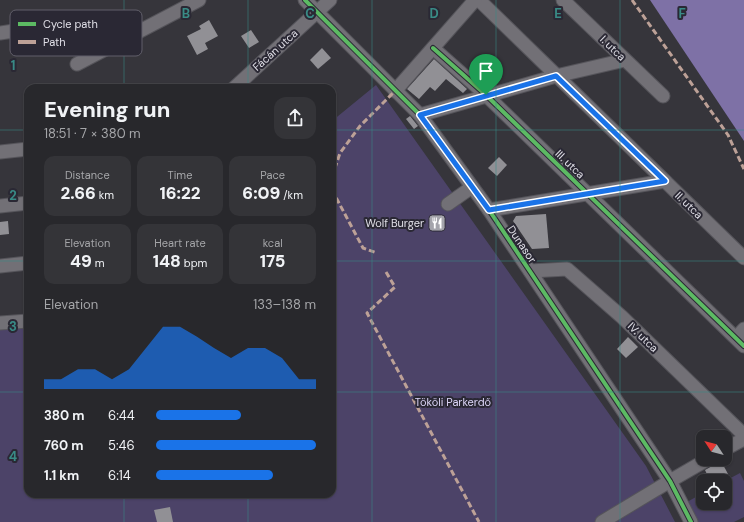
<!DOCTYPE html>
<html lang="en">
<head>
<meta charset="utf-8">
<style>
  body { margin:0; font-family:"DM Sans",sans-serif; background:#343438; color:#f1f3f6; height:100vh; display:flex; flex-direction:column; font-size:15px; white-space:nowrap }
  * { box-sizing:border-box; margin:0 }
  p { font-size:13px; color:#a5a6a9 }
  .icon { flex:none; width:22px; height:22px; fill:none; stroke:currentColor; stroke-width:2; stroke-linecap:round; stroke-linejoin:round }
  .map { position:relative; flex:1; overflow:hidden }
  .side { position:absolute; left:24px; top:84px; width:312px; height:414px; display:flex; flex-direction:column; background:#28282c; border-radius:12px; box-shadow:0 1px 3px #0004,0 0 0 1px #444448 }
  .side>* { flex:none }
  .needle { width:26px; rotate:306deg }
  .controls { position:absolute; left:696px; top:430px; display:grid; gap:8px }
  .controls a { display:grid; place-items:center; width:36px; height:36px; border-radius:8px; background:#28282c; box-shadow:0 1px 3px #0004,0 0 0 1px #444448; font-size:20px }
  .pin { position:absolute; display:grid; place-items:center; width:34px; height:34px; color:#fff; margin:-41px -17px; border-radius:50% 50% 50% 0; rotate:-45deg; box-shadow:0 0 4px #0007 }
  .pin .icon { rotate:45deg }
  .round { display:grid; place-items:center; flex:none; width:42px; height:42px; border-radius:12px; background:#343438 }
  .headline { display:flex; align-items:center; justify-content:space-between; height:68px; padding:0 20px }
  h1 { font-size:22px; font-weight:800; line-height:30px }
  .figures { display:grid; grid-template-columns:repeat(3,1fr); gap:6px; height:68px; padding:4px 20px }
  .figures div { display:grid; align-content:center; border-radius:10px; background:#343438; text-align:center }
  .figures b { font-size:17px; font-weight:800 }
  .figures small { font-size:11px; font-weight:400 }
  .figures p { font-size:11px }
  .chart { height:112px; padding:8px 20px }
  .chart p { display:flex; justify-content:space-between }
  .chart svg { width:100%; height:72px; margin-top:4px; fill:#1a73e8; opacity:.7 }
  ul { padding:0 20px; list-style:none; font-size:13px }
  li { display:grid; grid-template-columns:64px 48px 1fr; align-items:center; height:30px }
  li i { height:10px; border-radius:5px; background:#1a73e8 }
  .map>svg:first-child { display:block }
  .green { fill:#4c4368 }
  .water { fill:#7e71a6 }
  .building { fill:#919095 }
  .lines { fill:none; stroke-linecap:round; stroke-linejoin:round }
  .minor-casing { stroke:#55545a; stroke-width:15 }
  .minor { stroke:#727076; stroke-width:13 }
  .quiet { stroke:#bda197; stroke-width:3; stroke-dasharray:6 3; stroke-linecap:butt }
  .cycleway-casing { stroke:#2a2834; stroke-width:6 }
  .cycleway { stroke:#5cba63; stroke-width:4 }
  .route-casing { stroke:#fff; stroke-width:8 }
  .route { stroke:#1a73e8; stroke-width:5 }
  .grid { fill:none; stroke:#398b86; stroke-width:1; stroke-opacity:0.55 }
  .labels { text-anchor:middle; stroke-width:4; stroke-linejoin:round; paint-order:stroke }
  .street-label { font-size:11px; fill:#e0dfe7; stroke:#2a2834 }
  .poi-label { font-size:11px; fill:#e0dfe7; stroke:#2a2834; text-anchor:end }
  .park-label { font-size:11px; fill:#dcd5f8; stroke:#2a2834 }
  .key { fill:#2a2834; stroke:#615f6a; stroke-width:1 }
  .key-label { font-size:11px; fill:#e0dfe7 }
  .grid-label { font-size:13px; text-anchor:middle; font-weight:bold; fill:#398b86; stroke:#2a2834; stroke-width:4; stroke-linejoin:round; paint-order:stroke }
</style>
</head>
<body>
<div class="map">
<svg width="744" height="522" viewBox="0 0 744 522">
  <rect width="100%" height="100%" fill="#36353b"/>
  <!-- green -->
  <g class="green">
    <polygon points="376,85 646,466 675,522 0,522 0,317 28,314 28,494 332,494 332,121"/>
    <polygon points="740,473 744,481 744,517 734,522 698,522 687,502 703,493 703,503 725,503 725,481"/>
  </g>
  <!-- water -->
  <polygon class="water" points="650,0 744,0 744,141"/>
  <!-- building -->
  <g class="building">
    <polygon points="209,20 218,36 205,43 208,49 197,55 187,36 201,29 199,26"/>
    <polygon points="251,30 259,42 249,48 241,36"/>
    <polygon points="322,48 331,58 318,69 310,60"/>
    <polygon points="434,59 467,89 463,93 446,79 435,91 430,87 419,99 407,89"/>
    <polygon points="410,116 418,126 414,129 406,119"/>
    <polygon points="499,157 507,165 497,176 488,168"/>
    <polygon points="546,214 549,248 532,249 513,221 516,216"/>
    <polygon points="8,221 9,234 0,235 0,222"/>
    <polygon points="628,337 638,347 626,358 617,349"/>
    <polygon points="721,461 728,474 716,481 710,481 705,470"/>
    <polygon points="170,507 173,522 157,522 154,510"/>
  </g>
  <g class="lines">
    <!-- minor casing -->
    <g class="minor-casing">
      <g id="minor">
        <polyline points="305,0 420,115 489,210 670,481 691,522"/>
        <polyline points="479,0 744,258"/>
        <polyline points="563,0 663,96"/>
        <polyline points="0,33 53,25"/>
        <polyline points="433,48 486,95 744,346"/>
        <polyline points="77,64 199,0"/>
        <polyline points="234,88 330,0"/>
        <polyline points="395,91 475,0"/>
        <polyline points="420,115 556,76 625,60"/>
        <polyline points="0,152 28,149"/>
        <polyline points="448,204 472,187"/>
        <polyline points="0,206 28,203"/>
        <polyline points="489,210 665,181"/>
        <polyline points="0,266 28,263"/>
        <polyline points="530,271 567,269 622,317 744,435"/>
        <polyline points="0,323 28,321"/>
        <polyline points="736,338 744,329"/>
        <polyline points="725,449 744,439"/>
        <polyline points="602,522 670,481 708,459"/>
      </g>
    </g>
    <!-- minor -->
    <use href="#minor" class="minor"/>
    <!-- quiet -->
    <g class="quiet">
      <polyline points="632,0 728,135 744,169"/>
      <polyline points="332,177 340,153 360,126 395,91"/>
      <polyline points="332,190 363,248 377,253"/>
      <polyline points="386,272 395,287 367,313 479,522"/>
    </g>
    <!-- cycleway casing -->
    <g class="cycleway-casing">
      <g id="cycleway">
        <polyline points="305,0 420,115 489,210 670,481 691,522"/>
        <polyline points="433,48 486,95 744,346"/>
      </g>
    </g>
    <!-- cycleway -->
    <use href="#cycleway" class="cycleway"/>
  </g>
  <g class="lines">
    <!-- route casing -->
    <g class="route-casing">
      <polygon id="route" points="556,76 665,181 489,210 420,115"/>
    </g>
    <!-- route -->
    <use href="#route" class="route"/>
  </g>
  <!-- grid -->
  <path class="grid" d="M 124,0 L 124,88M 248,0 L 248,88M 372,0 L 372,522M 496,0 L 496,522M 620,0 L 620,522M 0,130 L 28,130M 332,130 L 744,130M 0,261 L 28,261M 332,261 L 744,261M 0,392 L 28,392M 332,392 L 744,392M 124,494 L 124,522M 248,494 L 248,522"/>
  <!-- icons -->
  <defs>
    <g id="restaurant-square" transform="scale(0.9)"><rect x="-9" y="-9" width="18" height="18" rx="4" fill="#a4a4ab" stroke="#2a2834"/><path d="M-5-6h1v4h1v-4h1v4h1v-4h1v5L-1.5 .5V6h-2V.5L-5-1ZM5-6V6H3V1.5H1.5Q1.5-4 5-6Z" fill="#fff"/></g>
  </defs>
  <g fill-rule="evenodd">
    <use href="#restaurant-square" x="437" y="223"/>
  </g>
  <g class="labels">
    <!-- street labels -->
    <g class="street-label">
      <text transform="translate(613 48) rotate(44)" y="4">I. utca</text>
      <text transform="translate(275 50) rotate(-42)" y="4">Fácán utca</text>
      <text transform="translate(570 164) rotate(44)" y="4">III. utca</text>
      <text transform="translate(689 205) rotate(44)" y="4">II. utca</text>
      <text transform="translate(522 244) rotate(56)" y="4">Dunasor</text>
      <text transform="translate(643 337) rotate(44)" y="4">IV. utca</text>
    </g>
    <!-- poi labels -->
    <g class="poi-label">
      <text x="424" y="227">Wolf Burger</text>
    </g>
    <!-- park labels -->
    <g class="park-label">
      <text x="453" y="406">Tököli Parkerdő</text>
    </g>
  </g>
  <!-- legend -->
  <rect x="10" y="10" width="132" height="46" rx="6" class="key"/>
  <rect x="18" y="22" width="18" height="4" fill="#5cba63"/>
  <rect x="18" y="40" width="18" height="4" fill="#bda197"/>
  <g class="key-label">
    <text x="43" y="28">Cycle path</text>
    <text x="43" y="46">Path</text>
  </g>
  <g class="grid-label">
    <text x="186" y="18">B</text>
    <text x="310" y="18">C</text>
    <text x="434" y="18">D</text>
    <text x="558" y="18">E</text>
    <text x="682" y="18">F</text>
    <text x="13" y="70">1</text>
    <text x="13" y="200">2</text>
    <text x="13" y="331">3</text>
    <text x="13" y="461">4</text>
  </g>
</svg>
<div class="controls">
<a><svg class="needle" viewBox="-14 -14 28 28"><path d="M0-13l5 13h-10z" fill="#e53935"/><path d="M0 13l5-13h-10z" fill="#a5a6a9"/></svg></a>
<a><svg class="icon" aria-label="locate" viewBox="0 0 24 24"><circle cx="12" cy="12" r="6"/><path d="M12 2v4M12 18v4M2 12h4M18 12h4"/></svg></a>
</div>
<div class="pin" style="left:486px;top:95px;background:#1e9e55"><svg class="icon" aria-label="arrive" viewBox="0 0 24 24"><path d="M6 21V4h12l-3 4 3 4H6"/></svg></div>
<section class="side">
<div class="headline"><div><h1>Evening run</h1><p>18:51 · 7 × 380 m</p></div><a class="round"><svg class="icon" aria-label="share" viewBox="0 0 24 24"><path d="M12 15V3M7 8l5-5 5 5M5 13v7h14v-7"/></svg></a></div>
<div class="figures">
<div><p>Distance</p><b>2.66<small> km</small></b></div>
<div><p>Time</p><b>16:22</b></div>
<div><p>Pace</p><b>6:09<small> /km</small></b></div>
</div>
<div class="figures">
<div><p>Elevation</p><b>49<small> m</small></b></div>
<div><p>Heart rate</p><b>148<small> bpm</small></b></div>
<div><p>kcal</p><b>175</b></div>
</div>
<div class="chart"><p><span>Elevation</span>133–138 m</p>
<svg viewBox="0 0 160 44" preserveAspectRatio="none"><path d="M0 44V38L10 38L20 32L30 32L40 38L50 32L60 19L70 6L80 6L90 12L100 19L110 25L120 19L130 19L140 25L150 38L160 38V44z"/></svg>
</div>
<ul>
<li><b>380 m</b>6:44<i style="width:53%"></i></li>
<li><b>760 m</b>5:46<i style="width:100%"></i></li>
<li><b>1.1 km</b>6:14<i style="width:73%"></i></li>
</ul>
</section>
</div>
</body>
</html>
